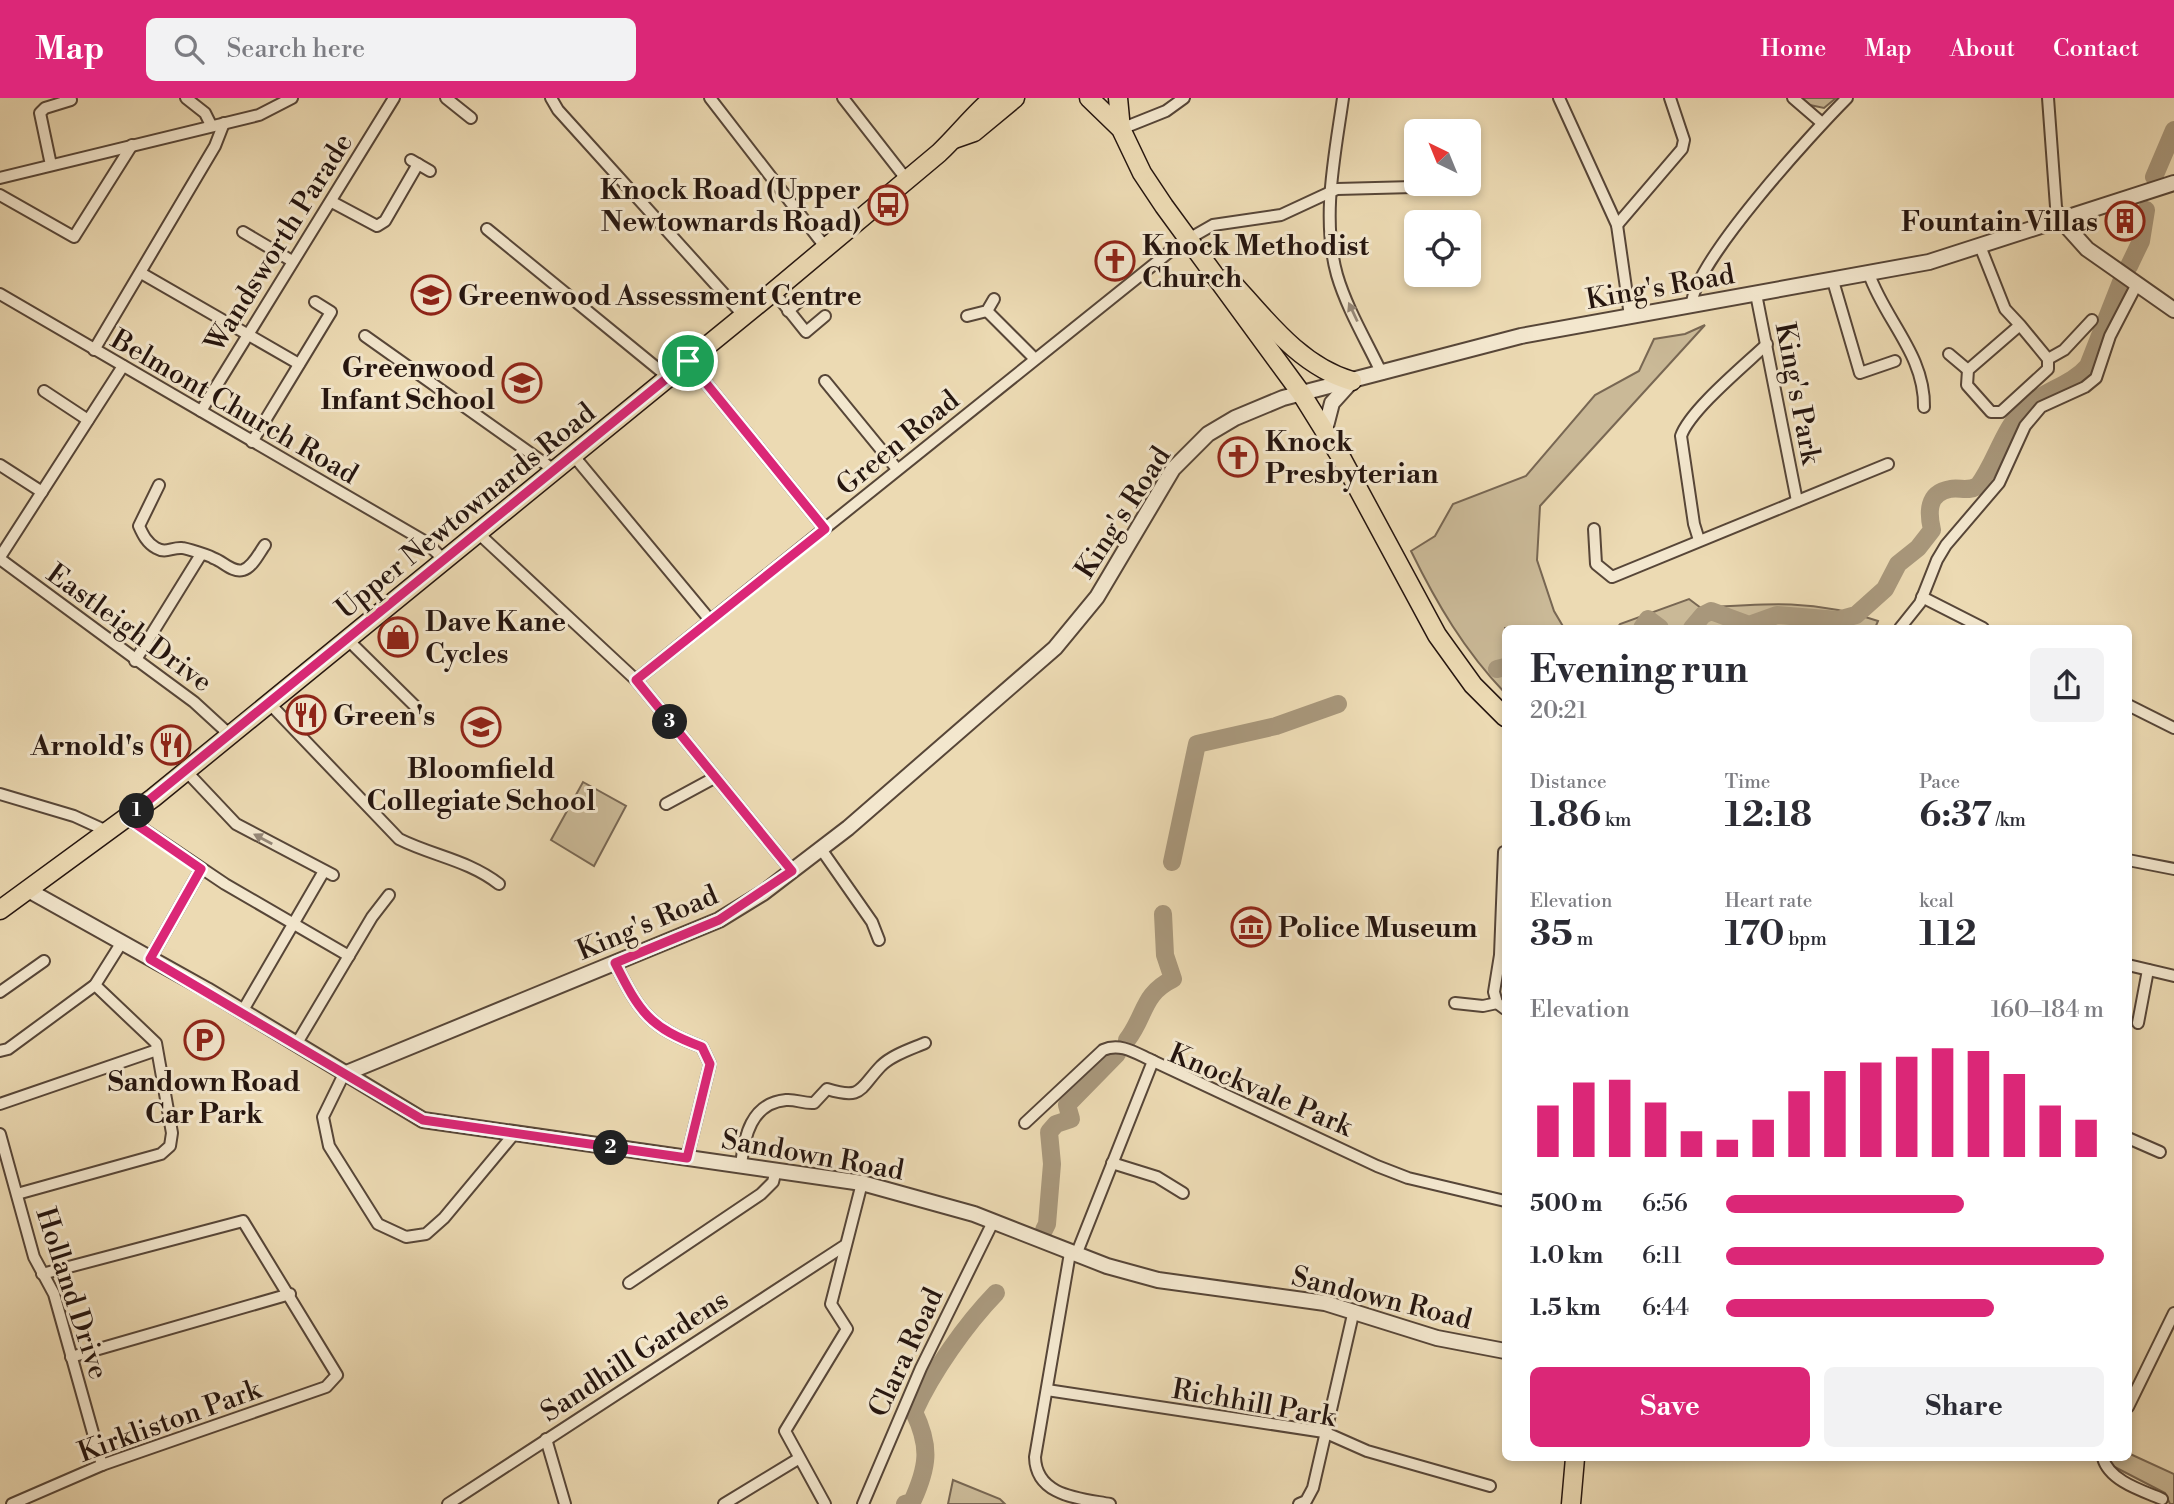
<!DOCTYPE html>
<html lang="en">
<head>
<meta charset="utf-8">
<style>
  body { margin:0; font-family:"Libre Bodoni",serif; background:#f2f2f3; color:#2b2b33; height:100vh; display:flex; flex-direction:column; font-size:26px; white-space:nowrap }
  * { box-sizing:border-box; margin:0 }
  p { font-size:23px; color:#7c7c81 }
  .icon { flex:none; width:38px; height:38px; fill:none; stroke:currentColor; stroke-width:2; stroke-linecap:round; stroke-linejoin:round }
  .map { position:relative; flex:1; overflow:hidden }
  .side { position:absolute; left:1502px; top:527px; width:630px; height:836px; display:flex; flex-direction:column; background:#fff; border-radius:10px; box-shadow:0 4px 10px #0003 }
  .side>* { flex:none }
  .needle { width:46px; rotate:317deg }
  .tools { position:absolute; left:1404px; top:21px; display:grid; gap:14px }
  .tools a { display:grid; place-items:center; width:77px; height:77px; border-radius:10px; background:#fff; box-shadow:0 4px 10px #0003; font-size:35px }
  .pin { position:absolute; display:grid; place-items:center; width:60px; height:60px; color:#fff; margin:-30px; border:4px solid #fff; border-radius:50%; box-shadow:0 2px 7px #0007 }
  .km { position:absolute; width:35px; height:35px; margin:-18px; border-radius:50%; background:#222; color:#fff; font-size:19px; line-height:35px; text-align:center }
  .round { display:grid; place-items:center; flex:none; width:74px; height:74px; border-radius:10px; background:#f2f2f3 }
  .summary { display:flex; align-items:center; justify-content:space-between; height:119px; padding:0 28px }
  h1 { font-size:38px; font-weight:700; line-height:52px }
  .stats { display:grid; grid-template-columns:repeat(3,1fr); gap:10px; height:119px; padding:7px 28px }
  .stats div { display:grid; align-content:center }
  .stats b { font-size:35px; font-weight:700 }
  .stats small { font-size:19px; font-weight:400 }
  .stats p { font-size:19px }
  .chart { height:196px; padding:14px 28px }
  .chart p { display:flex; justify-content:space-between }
  .chart svg { width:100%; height:126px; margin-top:7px; stroke:#db2777; stroke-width:6 }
  .action { display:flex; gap:14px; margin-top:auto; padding:14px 28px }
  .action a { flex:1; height:80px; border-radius:10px; background:#db2777; color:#fff; font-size:28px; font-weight:700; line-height:80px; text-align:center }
  .action a+a { background:#f2f2f3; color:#2b2b33 }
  ul { padding:0 28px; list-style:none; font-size:23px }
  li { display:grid; grid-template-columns:112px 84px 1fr; align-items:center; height:52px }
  li i { height:18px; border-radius:9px; background:#db2777 }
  header { display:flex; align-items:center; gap:42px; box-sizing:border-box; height:98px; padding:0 35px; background:#db2777; color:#fff }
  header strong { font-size:33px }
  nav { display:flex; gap:38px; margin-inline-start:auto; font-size:24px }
  .search { width:490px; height:63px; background:#f2f2f3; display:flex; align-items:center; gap:18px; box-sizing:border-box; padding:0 24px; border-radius:10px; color:#7c7c81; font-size:26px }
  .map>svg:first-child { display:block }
  .green { fill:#cab997; stroke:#786753; stroke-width:2 }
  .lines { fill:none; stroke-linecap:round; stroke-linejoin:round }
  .river { stroke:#a8977b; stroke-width:18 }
  .minor-casing { stroke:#574638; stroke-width:14 }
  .tertiary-casing { stroke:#574638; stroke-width:18 }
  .primary-casing { stroke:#25150f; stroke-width:21 }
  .trunk-casing { stroke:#25150f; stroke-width:21 }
  .minor { stroke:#f3e7ce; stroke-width:10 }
  .tertiary { stroke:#f3e7ce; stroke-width:14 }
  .primary { stroke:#ecdab3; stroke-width:18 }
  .trunk { stroke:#ecdab3; stroke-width:18 }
  .oneway { fill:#968878 }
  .route-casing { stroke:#fff; stroke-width:14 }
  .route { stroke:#db2777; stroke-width:9 }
  .labels { text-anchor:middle; stroke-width:6; stroke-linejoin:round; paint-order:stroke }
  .poi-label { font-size:28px; font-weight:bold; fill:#25150f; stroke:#f3e7ce; text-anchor:start }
  .street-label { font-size:28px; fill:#25150f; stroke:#f3e7ce }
</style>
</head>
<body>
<header>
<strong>Map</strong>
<div class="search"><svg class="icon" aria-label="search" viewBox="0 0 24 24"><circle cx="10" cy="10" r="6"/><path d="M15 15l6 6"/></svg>Search here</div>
<nav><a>Home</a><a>Map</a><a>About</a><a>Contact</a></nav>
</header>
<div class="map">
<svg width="2174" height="1406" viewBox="0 0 2174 1406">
  <rect width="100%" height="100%" fill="#ecdab3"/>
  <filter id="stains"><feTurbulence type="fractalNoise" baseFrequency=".00286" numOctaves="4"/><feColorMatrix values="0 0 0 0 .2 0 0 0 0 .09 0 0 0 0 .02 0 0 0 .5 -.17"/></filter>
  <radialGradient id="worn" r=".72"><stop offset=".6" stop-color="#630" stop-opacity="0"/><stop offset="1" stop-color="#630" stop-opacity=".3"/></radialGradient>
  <!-- green -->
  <g class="green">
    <polygon points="1802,0 1836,0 1824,10 1810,7"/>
    <path d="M 1705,227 L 1540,408 L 1537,462 L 1554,513 L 1564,530 L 1505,530 L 1505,595 C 1464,552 1437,506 1411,453 L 1435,438 L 1453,406 L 1526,378 L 1595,297 L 1639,273 L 1654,241 L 1685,236 Z"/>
    <path d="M 1689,501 L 1701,510 C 1766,505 1816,501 1878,523 L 1875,530 L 1617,530 L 1620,526 Z"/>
    <polygon points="583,684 626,708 594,768 551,742"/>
    <polygon points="2128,1355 2174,1376 2174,1406 2170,1406 2165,1395 2107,1365 2110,1360 2128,1360"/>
    <polygon points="953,1382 1000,1401 1005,1406 948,1406"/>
  </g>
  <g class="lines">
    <!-- river -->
    <g class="river">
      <polyline points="2154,79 2174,32"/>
      <polyline points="2129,168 2141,143 2146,112"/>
      <polyline points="1642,530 1648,521 1660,530"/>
      <path d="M 1692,530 L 1703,517 L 1711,513 L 1749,527 L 1777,517 L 1838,522 L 1856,517 L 1885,491 L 1898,466 L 1918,450 L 1932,432 C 1928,415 1927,395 1950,391 C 1960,389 1967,394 1978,388 C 1996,364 2003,331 2025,310 C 2044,292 2071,288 2088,268 L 2121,184"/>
      <polyline points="1497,571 1505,569"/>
      <polyline points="1172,764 1197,646 1276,628 1338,606"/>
      <path d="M 1127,942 C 1146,917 1142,896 1173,881 L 1165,857 L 1163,816"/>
      <polyline points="1044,1132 1047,1126 1052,1066 1049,1034 1056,1026 1071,1021 1067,1007 1117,956"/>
      <path d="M 905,1406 L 912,1404 C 928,1369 931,1349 914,1314 C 932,1274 966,1226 996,1195"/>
    </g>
    <!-- minor casing -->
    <g class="minor-casing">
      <g id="minor">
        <polyline points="186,0 205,15 211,27"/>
        <polyline points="446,0 471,20"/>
        <polyline points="551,0 558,12 744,218"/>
        <polyline points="710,0 826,150"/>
        <polyline points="843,0 907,82"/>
        <path d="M 1343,0 C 1335,57 1321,120 1337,177 C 1347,211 1367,244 1382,276"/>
        <polyline points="1559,0 1617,127 1630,218"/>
        <polyline points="1793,0 1822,25"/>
        <polyline points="2048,0 2056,109 2061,122"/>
        <polyline points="1121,31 1166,13 1184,0"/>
        <polyline points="411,62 430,73"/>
        <polyline points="51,67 40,15 45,10 71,2"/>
        <polyline points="0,80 259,17 292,0"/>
        <polyline points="0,97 74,139 132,47"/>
        <polyline points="332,104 377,128 385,123 418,66"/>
        <polyline points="1617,127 1682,51 1684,42 1670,0"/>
        <polyline points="487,131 668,279"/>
        <polyline points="243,134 292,163"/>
        <polyline points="1980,148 2005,211 2020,227 1968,272 1967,287 1991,314 2001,314 2048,271 2048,261 2020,227"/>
        <polyline points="141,175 299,266"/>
        <path d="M 1869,176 C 1885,222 1925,257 1924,309"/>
        <polyline points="1833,183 1860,275 1895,263"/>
        <polyline points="774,194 806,234 825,218"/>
        <polyline points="0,196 426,444 444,462"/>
        <polyline points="1756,196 1797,403"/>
        <path d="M 1692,208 C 1689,169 1815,32 1847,0"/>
        <polyline points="788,213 803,200"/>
        <polyline points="987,213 1035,261"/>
        <polyline points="967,218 987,213 994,201"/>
        <polyline points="365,238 554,372"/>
        <polyline points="94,252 215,48 224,25"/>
        <polyline points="1949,256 1968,272"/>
        <polyline points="2048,261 2064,252 2092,222"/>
        <polyline points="688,263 825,431"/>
        <polyline points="825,283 897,371"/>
        <polyline points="44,293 88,322"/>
        <polyline points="201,313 394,0"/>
        <polyline points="252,344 331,214 315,204"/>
        <polyline points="573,357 710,522"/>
        <polyline points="0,367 42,394"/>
        <path d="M 159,387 L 139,428 C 143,437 147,445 156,450 C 166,456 172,449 182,450 C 185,450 211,458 213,460 C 223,463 232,475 243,472 C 253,469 259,455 265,447"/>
        <polyline points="1594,431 1596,466 1612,479 1888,366"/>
        <polyline points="478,435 636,582 792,773"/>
        <path d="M 1699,442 L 1694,426 L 1681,338 C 1690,312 1745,267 1767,246"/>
        <polyline points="0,459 123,268"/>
        <polyline points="0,461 194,604 230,637"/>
        <polyline points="1922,499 1983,530"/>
        <polyline points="1900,530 1920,505 1937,462 1946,447 1999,385 2025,328 2041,309 2085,289 2096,280 2110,238 2137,186"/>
        <polyline points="348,542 416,609"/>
        <polyline points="135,563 200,458"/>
        <polyline points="636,582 1178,147 1213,127 1281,117 1337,91 1452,88"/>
        <path d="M 269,605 L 399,741 C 433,758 468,762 499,786"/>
        <polyline points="2128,607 2174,630"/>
        <polyline points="186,673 236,726 333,777"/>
        <polyline points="0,696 74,718 109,734"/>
        <polyline points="666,706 714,680"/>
        <polyline points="127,720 225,786 349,858"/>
        <polyline points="821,751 872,824 879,842"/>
        <polyline points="1504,754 1500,857 1494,894 1497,905 1505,911"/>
        <polyline points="2128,762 2174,771"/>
        <polyline points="150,861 201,771"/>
        <path d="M 615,865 C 640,915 649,929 702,949 L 710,966 L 687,1060"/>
        <polyline points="2128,867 2174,878"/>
        <polyline points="0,894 44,863"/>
        <polyline points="1455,905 1483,908 1497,905"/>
        <polyline points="242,914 324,773"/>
        <polyline points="2138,925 2148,872"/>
        <polyline points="297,945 372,819 389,797"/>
        <polyline points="0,953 8,951 95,887 122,844"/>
        <polyline points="344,976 323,1019 329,1048 378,1126 406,1139 426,1136 444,1120 514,1036"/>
        <polyline points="0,1006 157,952"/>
        <path d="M 1025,1025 L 1103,952 C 1121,944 1137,956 1153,963"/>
        <polyline points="0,1036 34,1159 54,1196 102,1367"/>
        <polyline points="2128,1040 2160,1054"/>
        <polyline points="1112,1065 1157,1079 1183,1095"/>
        <path d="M 741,1067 C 744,1039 751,1005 786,1002 C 796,1001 804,1006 814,1005 L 827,991 C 863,1002 859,991 881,968 C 892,957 911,951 925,945"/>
        <polyline points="17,1096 161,1056 170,1048 172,1035 156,945 95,887"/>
        <path d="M 1070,1155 L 1035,1359 C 1036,1398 1078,1400 1110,1406"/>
        <polyline points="1076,1157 1153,963 1377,1068 1408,1080 1505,1103"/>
        <polyline points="629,1185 761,1096 773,1084 776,1072"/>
        <polyline points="71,1259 290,1196"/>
        <polyline points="1047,1292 1324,1334 1367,1353 1490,1388"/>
        <polyline points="2128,1309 2174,1215"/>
        <polyline points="546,1341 565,1406"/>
        <path d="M 2103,1360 C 2109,1383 2143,1393 2162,1401"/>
        <polyline points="12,1406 102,1367 326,1289 337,1277 243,1123 42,1176"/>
        <polyline points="448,1406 844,1148"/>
        <polyline points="724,1406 798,1361"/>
        <polyline points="825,1406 785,1333 847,1231 831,1206 862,1085"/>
        <polyline points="863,1406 921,1270 993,1124"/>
        <polyline points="1299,1406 1306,1403 1313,1390 1354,1212"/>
      </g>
    </g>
    <!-- tertiary casing -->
    <g class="tertiary-casing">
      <g id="tertiary">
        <polyline points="2061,122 2087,151 2174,212"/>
        <polyline points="1325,332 1332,305 1351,284"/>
        <polyline points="28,792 207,892 423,1022 862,1085 974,1116 1107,1168 1158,1182 1325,1205 1437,1240 1505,1253"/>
        <polyline points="344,976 719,822 763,795 848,730 1055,550 1097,499 1173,371 1208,336 1235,320 1283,300 1521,238 1929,164 2174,85"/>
      </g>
    </g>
    <!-- primary casing -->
    <g class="primary-casing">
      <g id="primary">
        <polyline points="954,41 974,34 1015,0"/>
        <path d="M 0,812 L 153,700 L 767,199 L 939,55 C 958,37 973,17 993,0"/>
      </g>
    </g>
    <!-- trunk casing -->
    <g class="trunk-casing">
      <g id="trunk">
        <polyline points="1089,0 1121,31 1142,75 1164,108 1301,295 1342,361 1437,537 1473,587 1505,619"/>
        <polyline points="1118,0 1121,31"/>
        <path d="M 1228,180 C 1264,219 1299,268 1352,283"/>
        <polyline points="1571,1406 1575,1360"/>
      </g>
    </g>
    <!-- minor -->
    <use href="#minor" class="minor"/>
    <!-- tertiary -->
    <use href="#tertiary" class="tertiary"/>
    <!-- primary -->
    <use href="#primary" class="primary"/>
    <!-- trunk -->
    <use href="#trunk" class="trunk"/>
  </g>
  <!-- one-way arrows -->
  <defs><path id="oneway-solid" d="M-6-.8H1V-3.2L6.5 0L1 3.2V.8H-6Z" transform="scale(1.75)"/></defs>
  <g class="oneway">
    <use href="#oneway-solid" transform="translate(1353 214) rotate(-115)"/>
    <use href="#oneway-solid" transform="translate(263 741) rotate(-152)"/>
  </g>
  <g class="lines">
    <!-- route casing -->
    <g class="route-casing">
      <path id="route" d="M 688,263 L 825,431 L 636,582 L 792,773 L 719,822 L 615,865 C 640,915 649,929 702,949 L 710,966 L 687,1060 L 423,1022 L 150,861 L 201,771 L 127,720 Z"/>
    </g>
    <!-- route -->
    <use href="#route" class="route"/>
  </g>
  <!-- icons -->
  <defs>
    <g id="bus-ring" transform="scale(2.0125)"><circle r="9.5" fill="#f3e7ce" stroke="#8f2418" stroke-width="1.5"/><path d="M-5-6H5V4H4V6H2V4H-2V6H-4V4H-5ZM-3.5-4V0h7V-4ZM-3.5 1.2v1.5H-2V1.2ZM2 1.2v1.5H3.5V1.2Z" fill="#8f2418"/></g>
    <g id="building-ring" transform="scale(2.0125)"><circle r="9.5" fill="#f3e7ce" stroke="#8f2418" stroke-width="1.5"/><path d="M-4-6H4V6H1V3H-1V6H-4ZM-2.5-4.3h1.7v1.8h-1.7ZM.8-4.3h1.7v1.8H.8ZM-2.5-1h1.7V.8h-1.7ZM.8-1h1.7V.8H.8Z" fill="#8f2418"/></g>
    <g id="church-ring" transform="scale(2.0125)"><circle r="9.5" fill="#f3e7ce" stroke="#8f2418" stroke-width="1.5"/><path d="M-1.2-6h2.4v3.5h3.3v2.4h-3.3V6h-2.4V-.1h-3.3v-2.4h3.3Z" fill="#8f2418"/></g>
    <g id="school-ring" transform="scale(2.0125)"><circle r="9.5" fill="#f3e7ce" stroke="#8f2418" stroke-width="1.5"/><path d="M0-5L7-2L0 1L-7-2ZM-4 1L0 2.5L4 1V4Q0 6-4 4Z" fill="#8f2418"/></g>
    <g id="shop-ring" transform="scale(2.0125)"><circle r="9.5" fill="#f3e7ce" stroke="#8f2418" stroke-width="1.5"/><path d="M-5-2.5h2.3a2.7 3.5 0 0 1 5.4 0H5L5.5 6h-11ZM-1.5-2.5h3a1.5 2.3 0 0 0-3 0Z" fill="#8f2418"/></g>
    <g id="restaurant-ring" transform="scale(2.0125)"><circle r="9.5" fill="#f3e7ce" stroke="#8f2418" stroke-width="1.5"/><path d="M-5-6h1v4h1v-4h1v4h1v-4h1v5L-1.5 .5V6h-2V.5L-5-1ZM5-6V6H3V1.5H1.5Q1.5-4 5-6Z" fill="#8f2418"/></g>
    <g id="museum-ring" transform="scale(2.0125)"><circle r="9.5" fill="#f3e7ce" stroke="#8f2418" stroke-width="1.5"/><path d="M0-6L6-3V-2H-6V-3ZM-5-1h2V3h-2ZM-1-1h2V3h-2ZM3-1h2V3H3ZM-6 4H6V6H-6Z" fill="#8f2418"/></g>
    <g id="parking-ring" transform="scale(2.0125)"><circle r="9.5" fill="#f3e7ce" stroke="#8f2418" stroke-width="1.5"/><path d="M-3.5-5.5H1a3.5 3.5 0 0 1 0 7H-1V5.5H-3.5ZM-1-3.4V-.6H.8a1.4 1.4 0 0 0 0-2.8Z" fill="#8f2418"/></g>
  </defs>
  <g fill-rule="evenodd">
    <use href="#bus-ring" x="888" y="107"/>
    <use href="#building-ring" x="2125" y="123"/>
    <use href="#church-ring" x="1115" y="163"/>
    <use href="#school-ring" x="431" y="197"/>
    <use href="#school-ring" x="522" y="285"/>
    <use href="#church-ring" x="1238" y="359"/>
    <use href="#shop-ring" x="398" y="539"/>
    <use href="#restaurant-ring" x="306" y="617"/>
    <use href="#school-ring" x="481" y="629"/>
    <use href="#restaurant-ring" x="171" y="647"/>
    <use href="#museum-ring" x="1251" y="829"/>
    <use href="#parking-ring" x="204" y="942"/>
  </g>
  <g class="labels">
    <!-- poi labels -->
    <g class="poi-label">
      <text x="861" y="101" text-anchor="end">Knock Road (Upper<tspan x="861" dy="32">Newtownards Road)</tspan></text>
      <text x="2098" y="133" text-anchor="end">Fountain Villas</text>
      <text x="1142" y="157">Knock Methodist<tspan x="1142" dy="32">Church</tspan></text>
      <text x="458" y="207">Greenwood Assessment Centre</text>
      <text x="495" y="279" text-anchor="end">Greenwood<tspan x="495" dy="32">Infant School</tspan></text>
      <text x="1265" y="353">Knock<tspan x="1265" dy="32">Presbyterian</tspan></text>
      <text x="425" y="533">Dave Kane<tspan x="425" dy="32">Cycles</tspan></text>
      <text x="333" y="627">Green's</text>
      <text x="144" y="657" text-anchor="end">Arnold's</text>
      <text x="481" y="680" text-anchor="middle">Bloomfield<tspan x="481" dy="32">Collegiate School</tspan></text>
      <text x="1278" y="839">Police Museum</text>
      <text x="204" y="993" text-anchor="middle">Sandown Road<tspan x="204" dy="32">Car Park</tspan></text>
    </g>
    <!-- street labels -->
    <g class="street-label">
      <text transform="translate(278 144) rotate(-58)" y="10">Wandsworth Parade</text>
      <text transform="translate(1660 188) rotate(-10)" y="10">King's Road</text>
      <text transform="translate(1799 295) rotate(79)" y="10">King's Park</text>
      <text transform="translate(235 308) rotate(30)" y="10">Belmont Church Road</text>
      <text transform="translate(897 344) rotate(-39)" y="10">Green Road</text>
      <text transform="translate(465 412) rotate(-39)" y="10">Upper Newtownards Road</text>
      <text transform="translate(1122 414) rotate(-57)" y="10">King's Road</text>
      <text transform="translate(130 529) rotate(36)" y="10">Eastleigh Drive</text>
      <text transform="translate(647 824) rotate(-23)" y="10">King's Road</text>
      <text transform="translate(1261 991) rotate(23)" y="10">Knockvale Park</text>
      <text transform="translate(813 1056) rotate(10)" y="10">Sandown Road</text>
      <text transform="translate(73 1195) rotate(72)" y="10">Holland Drive</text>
      <text transform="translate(1382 1199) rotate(14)" y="10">Sandown Road</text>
      <text transform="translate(905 1254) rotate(-65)" y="10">Clara Road</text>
      <text transform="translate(634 1257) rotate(-33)" y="10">Sandhill Gardens</text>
      <text transform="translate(1254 1304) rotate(10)" y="10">Richhill Park</text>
      <text transform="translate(169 1322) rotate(-20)" y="10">Kirkliston Park</text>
    </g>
  </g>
  <rect width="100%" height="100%" filter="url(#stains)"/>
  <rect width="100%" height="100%" fill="url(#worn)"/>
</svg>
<div class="tools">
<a><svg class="needle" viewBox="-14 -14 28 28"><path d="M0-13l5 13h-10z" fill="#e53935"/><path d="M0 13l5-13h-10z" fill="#7c7c81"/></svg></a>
<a><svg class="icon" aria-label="locate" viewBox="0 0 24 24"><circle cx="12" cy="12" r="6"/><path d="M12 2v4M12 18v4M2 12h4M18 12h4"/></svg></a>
</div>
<div class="pin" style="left:688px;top:263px;background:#1e9e55"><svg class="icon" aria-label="arrive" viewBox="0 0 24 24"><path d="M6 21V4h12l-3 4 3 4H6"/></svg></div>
<b class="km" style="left:137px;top:713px">1</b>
<b class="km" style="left:611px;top:1050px">2</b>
<b class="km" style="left:670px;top:624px">3</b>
<section class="side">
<div class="summary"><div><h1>Evening run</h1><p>20:21</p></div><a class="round"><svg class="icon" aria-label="share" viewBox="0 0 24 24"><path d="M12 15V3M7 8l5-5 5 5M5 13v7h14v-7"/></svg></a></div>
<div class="stats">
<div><p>Distance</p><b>1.86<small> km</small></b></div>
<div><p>Time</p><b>12:18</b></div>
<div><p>Pace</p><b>6:37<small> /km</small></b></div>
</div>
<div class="stats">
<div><p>Elevation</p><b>35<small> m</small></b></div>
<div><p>Heart rate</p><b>170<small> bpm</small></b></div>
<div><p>kcal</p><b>112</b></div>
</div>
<div class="chart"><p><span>Elevation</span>160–184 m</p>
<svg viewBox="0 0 160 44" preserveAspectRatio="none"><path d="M5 44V26M15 44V18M25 44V17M35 44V25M45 44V35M55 44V38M65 44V31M75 44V21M85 44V14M95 44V11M105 44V9M115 44V6M125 44V7M135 44V15M145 44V26M155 44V31"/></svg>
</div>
<ul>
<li><b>500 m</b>6:56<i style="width:63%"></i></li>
<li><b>1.0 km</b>6:11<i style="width:100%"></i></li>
<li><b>1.5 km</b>6:44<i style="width:71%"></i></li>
</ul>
<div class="action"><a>Save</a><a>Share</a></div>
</section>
</div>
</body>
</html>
